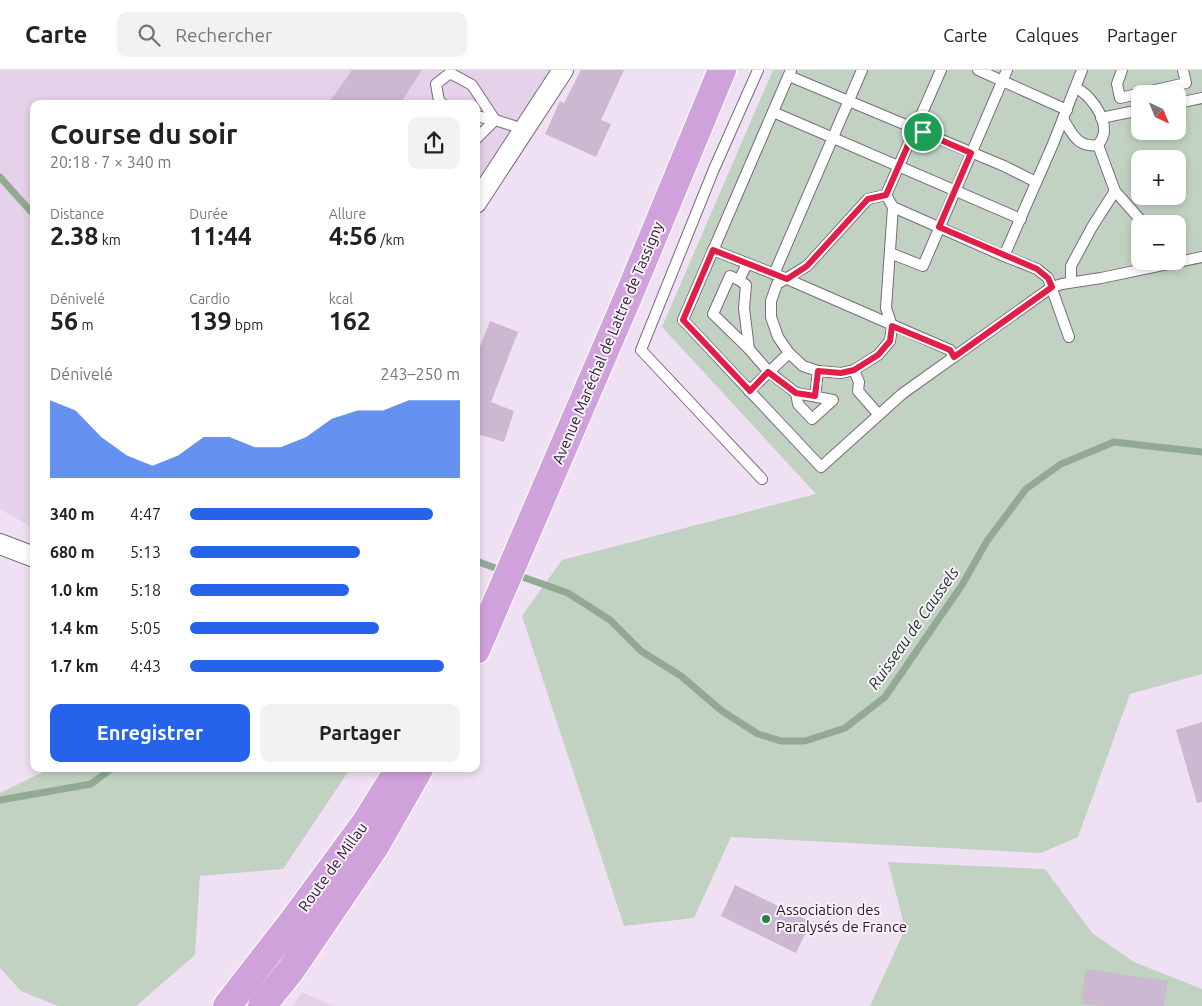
<!DOCTYPE html>
<html lang="fr">
<head>
<meta charset="utf-8">
<style>
  body { margin:0; font-family:Ubuntu,sans-serif; background:#f2f2f2; color:#222; height:100vh; display:flex; flex-direction:column; font-size:19px; white-space:nowrap }
  * { box-sizing:border-box; margin:0 }
  p { font-size:16px; color:#767676 }
  .icon { flex:none; width:28px; height:28px; fill:none; stroke:currentColor; stroke-width:2; stroke-linecap:round; stroke-linejoin:round }
  .map { position:relative; flex:1; overflow:hidden }
  .drawer { position:absolute; left:30px; top:30px; width:450px; height:672px; display:flex; flex-direction:column; background:#fff; border-radius:10px; box-shadow:0 2px 8px #0003 }
  .drawer>* { flex:none }
  .needle { width:32px; rotate:136deg }
  .controls { position:absolute; left:1131px; top:15px; display:grid; gap:10px }
  .controls a { display:grid; place-items:center; width:55px; height:55px; border-radius:10px; background:#fff; box-shadow:0 2px 8px #0003; font-size:25px }
  .pin { position:absolute; display:grid; place-items:center; width:42px; height:42px; color:#fff; margin:-21px; border:2px solid #fff; border-radius:50%; box-shadow:0 1px 5px #0007 }
  .round { display:grid; place-items:center; flex:none; width:52px; height:52px; border-radius:10px; background:#f2f2f2 }
  .headline { display:flex; align-items:center; justify-content:space-between; height:85px; padding:0 20px }
  h1 { font-size:28px; font-weight:700; line-height:38px }
  .stats { display:grid; grid-template-columns:repeat(3,1fr); gap:8px; height:85px; padding:5px 20px }
  .stats div { display:grid; align-content:center }
  .stats b { font-size:25px; font-weight:700 }
  .stats small { font-size:14px; font-weight:400 }
  .stats p { font-size:14px }
  .chart { height:140px; padding:10px 20px }
  .chart p { display:flex; justify-content:space-between }
  .chart svg { width:100%; height:90px; margin-top:5px; fill:#2563eb; opacity:.7 }
  .button { display:flex; gap:10px; margin-top:auto; padding:10px 20px }
  .button a { flex:1; height:58px; border-radius:10px; background:#2563eb; color:#fff; font-size:20px; font-weight:700; line-height:58px; text-align:center }
  .button a+a { background:#f2f2f2; color:#222 }
  ul { padding:0 20px; list-style:none; font-size:16px }
  li { display:grid; grid-template-columns:80px 60px 1fr; align-items:center; height:38px }
  li i { height:12px; border-radius:6px; background:#2563eb }
  header { display:flex; align-items:center; gap:30px; box-sizing:border-box; height:70px; padding:0 25px; background:#fff; border-bottom:1px solid #e0e0e0 }
  header strong { font-size:24px }
  nav { display:flex; gap:28px; margin-inline-start:auto; font-size:18px }
  .search { width:350px; height:45px; background:#f2f2f2; display:flex; align-items:center; gap:12px; box-sizing:border-box; padding:0 18px; border-radius:10px; color:#767676; font-size:19px }
  .map>svg:first-child { display:block }
  .built { fill:#e5d2ea }
  .green { fill:#c1d2c2; fill-rule:evenodd }
  .lines { fill:none; stroke-linecap:round; stroke-linejoin:round }
  .stream { stroke:#92aa94; stroke-width:7 }
  .building { fill:#cdb8d2 }
  .service-casing { stroke:#786b7b; stroke-width:12 }
  .minor-casing { stroke:#786b7b; stroke-width:22 }
  .primary-casing { stroke:#fff; stroke-width:30 }
  .service { stroke:#fff; stroke-width:10 }
  .minor { stroke:#fff; stroke-width:20 }
  .primary { stroke:#d0a2db; stroke-width:28 }
  .route-casing { stroke:#fff; stroke-width:10 }
  .route { stroke:#e11d48; stroke-width:6 }
  .poi-dot { fill:#22873b; stroke:#fbeffe; stroke-width:2 }
  .labels { text-anchor:middle; stroke-width:4; stroke-linejoin:round; paint-order:stroke }
  .street-label { font-size:15px; fill:#262128; stroke:#fbeffe }
  .poi-label { font-size:15px; fill:#262128; stroke:#fbeffe; text-anchor:start }
  .water-label { font-size:16px; font-style:italic; fill:#143c1c; stroke:#fbeffe }
</style>
</head>
<body>
<header>
<strong>Carte</strong>
<div class="search"><svg class="icon" aria-label="search" viewBox="0 0 24 24"><circle cx="10" cy="10" r="6"/><path d="M15 15l6 6"/></svg>Rechercher</div>
<nav><a>Carte</a><a>Calques</a><a>Partager</a></nav>
</header>
<div class="map">
<svg width="1202" height="936" viewBox="0 0 1202 936">
  <rect width="100%" height="100%" fill="#efe1f3"/>
  <!-- built -->
  <g class="built">
    <polygon points="0,0 551,0 476,114 476,34 34,34 34,459 0,439"/>
    <polygon points="302,922 333,936 292,936"/>
  </g>
  <!-- green -->
  <g class="green">
    <path d="M 773,0 L 1202,0 L 1202,604 L 1130,624 L 1078,767 L 1041,783 L 731,767 L 694,848 L 624,856 L 522,546 L 562,490 L 816,424 L 662,257 ZM 1140,24 L 1178,24 L 1178,61 L 1140,61 ZM 1140,89 L 1178,89 L 1178,126 L 1140,126 ZM 1140,154 L 1178,154 L 1178,191 L 1140,191 Z"/>
    <polygon points="49,699 350,699 283,799 200,806 195,885 136,936 58,936 21,921 0,898 0,723"/>
    <polygon points="888,792 1045,799 1092,863 1134,892 1202,919 1202,936 870,936 905,859"/>
  </g>
  <g class="lines">
    <!-- stream -->
    <g class="stream">
      <polyline points="0,107 34,145"/>
      <polyline points="476,491 504,501"/>
      <polyline points="514,504 568,523 610,550 641,581 681,606 722,641 758,664 781,671 805,671 845,658 885,627 962,515 987,471 1026,419 1061,394 1114,372 1202,382"/>
      <polyline points="0,730 91,714 111,699"/>
    </g>
  </g>
  <!-- building -->
  <g class="building">
    <polygon points="352,0 422,0 400,34 328,34"/>
    <polygon points="581,0 624,0 601,50 611,54 596,87 545,64 560,31 564,33"/>
    <polygon points="490,251 518,262 491,332 514,341 504,372 478,364 476,366 476,287"/>
    <polygon points="1202,652 1202,732 1197,733 1176,660"/>
    <polygon points="735,815 811,852 796,883 721,846"/>
    <polygon points="1086,899 1168,911 1164,936 1101,936 1081,933"/>
  </g>
  <g class="lines">
    <!-- service casing -->
    <g class="service-casing">
      <g id="service">
        <polyline points="758,0 714,99 641,280 762,409"/>
        <polyline points="791,0 683,250 821,397 902,324 1052,217 1062,214 1101,208 1202,187"/>
        <polyline points="978,0 1067,40"/>
        <polyline points="1122,0 1117,14 1120,28 1186,13 1183,0"/>
        <polyline points="789,6 1004,96 1036,112"/>
        <polyline points="1178,33 1202,28"/>
        <polyline points="443,34 439,31 436,14 450,3 472,15 495,50"/>
        <polyline points="773,42 1021,149"/>
        <polyline points="476,46 495,50"/>
        <polyline points="1101,48 1140,40"/>
        <path d="M 1063,49 C 1073,64 1077,78 1098,75 C 1101,71 1104,67 1104,61 C 1105,45 1089,24 1076,18"/>
        <polyline points="476,69 495,50 514,56 523,61"/>
        <polyline points="1098,75 1115,121 1144,154"/>
        <polygon points="886,125 893,137 886,238 892,256 890,271 878,285 854,300 841,303 818,301 803,296 789,283 778,267 771,247 771,231 777,214 807,196 868,129"/>
        <polyline points="886,125 941,0"/>
        <polyline points="893,137 1004,186 1053,74 1082,0"/>
        <polyline points="713,180 787,209 950,280 954,287"/>
        <polyline points="890,183 923,196 1007,0"/>
        <polyline points="1004,186 1037,199 1048,208 1069,267"/>
        <polyline points="747,194 739,210 746,215 744,238 749,279 769,302 796,323 833,330 812,349 798,334 796,323"/>
        <polyline points="774,204 862,0"/>
        <polyline points="739,210 730,206 713,244 749,279"/>
        <polyline points="1071,212 1071,196 1092,157 1115,121"/>
        <polyline points="854,300 859,312 858,321 879,345"/>
        <polyline points="749,321 789,283"/>
        <polyline points="815,326 818,301"/>
      </g>
    </g>
    <!-- minor casing -->
    <g class="minor-casing">
      <g id="minor">
        <polyline points="476,133 563,0"/>
        <polyline points="0,474 34,487"/>
      </g>
    </g>
    <!-- primary casing -->
    <g class="primary-casing">
      <g id="primary">
        <polyline points="476,580 631,220 722,0"/>
        <polyline points="227,936 293,851 366,752 399,699"/>
        <polyline points="262,936 291,900 374,778 419,699"/>
      </g>
    </g>
    <!-- service -->
    <use href="#service" class="service"/>
    <!-- minor -->
    <use href="#minor" class="minor"/>
    <!-- primary -->
    <use href="#primary" class="primary"/>
  </g>
  <g class="lines">
    <!-- route casing -->
    <g class="route-casing">
      <polygon id="route" points="915,59 971,83 939,157 1037,199 1048,208 1052,217 954,287 950,280 892,256 890,271 878,285 854,300 841,303 818,301 815,326 796,323 768,302 750,321 683,250 713,180 787,209 807,196 868,129 886,125"/>
    </g>
    <!-- route -->
    <use href="#route" class="route"/>
  </g>
  <!-- markers -->
  <circle class="poi-dot" cx="766" cy="849" r="5"/>
  <g class="labels">
    <!-- street labels -->
    <g class="street-label">
      <text transform="translate(608 273) rotate(-67)" y="5">Avenue Maréchal de Lattre de Tassigny</text>
      <text transform="translate(333 797) rotate(-54)" y="5">Route de Millau</text>
    </g>
    <!-- poi labels -->
    <g class="poi-label">
      <text x="776" y="845">Association des<tspan x="776" dy="17">Paralysés de France</tspan></text>
    </g>
    <!-- water labels -->
    <g class="water-label">
      <text transform="translate(913 558) rotate(-55)" y="6">Ruisseau de Caussels</text>
    </g>
  </g>
</svg>
<div class="controls">
<a><svg class="needle" viewBox="-14 -14 28 28"><path d="M0-13l5 13h-10z" fill="#e53935"/><path d="M0 13l5-13h-10z" fill="#767676"/></svg></a>
<a>+</a>
<a>−</a>
</div>
<div class="pin" style="left:923px;top:62px;background:#1e9e55"><svg class="icon" aria-label="arrive" viewBox="0 0 24 24"><path d="M6 21V4h12l-3 4 3 4H6"/></svg></div>
<section class="drawer">
<div class="headline"><div><h1>Course du soir</h1><p>20:18 · 7 × 340 m</p></div><a class="round"><svg class="icon" aria-label="share" viewBox="0 0 24 24"><path d="M12 15V3M7 8l5-5 5 5M5 13v7h14v-7"/></svg></a></div>
<div class="stats">
<div><p>Distance</p><b>2.38<small> km</small></b></div>
<div><p>Durée</p><b>11:44</b></div>
<div><p>Allure</p><b>4:56<small> /km</small></b></div>
</div>
<div class="stats">
<div><p>Dénivelé</p><b>56<small> m</small></b></div>
<div><p>Cardio</p><b>139<small> bpm</small></b></div>
<div><p>kcal</p><b>162</b></div>
</div>
<div class="chart"><p><span>Dénivelé</span>243–250 m</p>
<svg viewBox="0 0 160 44" preserveAspectRatio="none"><path d="M0 44V6L10 11L20 24L30 33L40 38L50 33L60 24L70 24L80 29L90 29L100 24L110 15L120 11L130 11L140 6L150 6L160 6V44z"/></svg>
</div>
<ul>
<li><b>340 m</b>4:47<i style="width:90%"></i></li>
<li><b>680 m</b>5:13<i style="width:63%"></i></li>
<li><b>1.0 km</b>5:18<i style="width:59%"></i></li>
<li><b>1.4 km</b>5:05<i style="width:70%"></i></li>
<li><b>1.7 km</b>4:43<i style="width:94%"></i></li>
</ul>
<div class="button"><a>Enregistrer</a><a>Partager</a></div>
</section>
</div>
</body>
</html>
